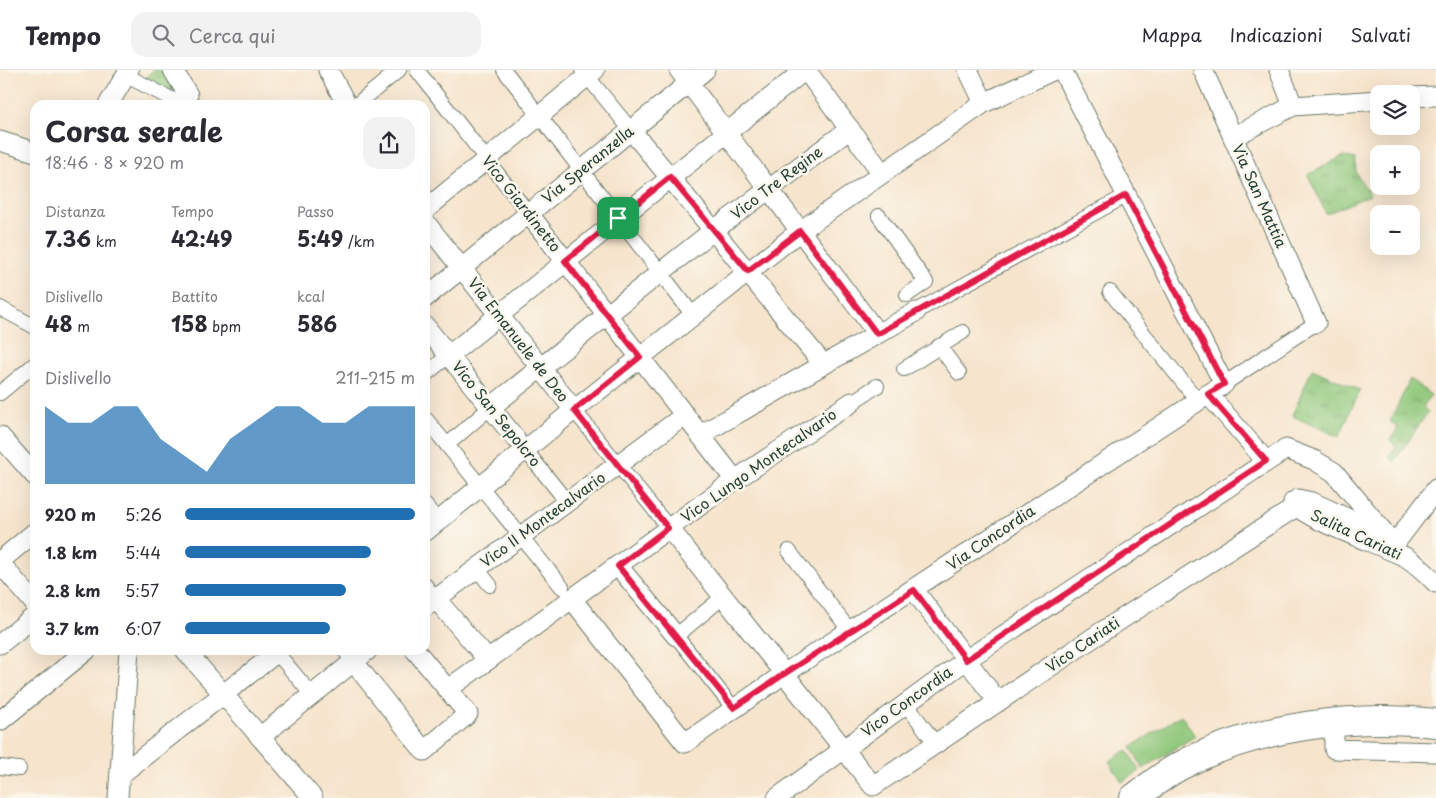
<!DOCTYPE html>
<html lang="it">
<head>
<meta charset="utf-8">
<style>
  body { margin:0; font-family:"Playpen Sans",sans-serif; background:#f2f2f3; color:#2b2b33; height:100vh; display:flex; flex-direction:column; font-size:19px; white-space:nowrap }
  * { box-sizing:border-box; margin:0 }
  p { font-size:16px; color:#7c7c81 }
  .icon { flex:none; width:28px; height:28px; fill:none; stroke:currentColor; stroke-width:2; stroke-linecap:round; stroke-linejoin:round }
  .map { position:relative; flex:1; overflow:hidden }
  .panel { position:absolute; left:30px; top:30px; width:400px; height:555px; display:flex; flex-direction:column; background:#fff; border-radius:15px; box-shadow:0 5px 20px #0002 }
  .panel>* { flex:none }
  .fabs { position:absolute; left:1370px; top:15px; display:grid; gap:10px }
  .fabs a { display:grid; place-items:center; width:50px; height:50px; border-radius:10px; background:#fff; box-shadow:0 5px 20px #0002; font-size:25px }
  .pin { position:absolute; display:grid; place-items:center; width:42px; height:42px; color:#fff; margin:-21px; border-radius:10px; box-shadow:0 2px 8px #0006 }
  .round { display:grid; place-items:center; flex:none; width:52px; height:52px; border-radius:15px; background:#f2f2f3 }
  .summary { display:flex; align-items:center; justify-content:space-between; height:85px; padding:0 15px }
  h1 { font-size:28px; font-weight:700; line-height:38px }
  .stats { display:grid; grid-template-columns:repeat(3,1fr); gap:8px; height:85px; padding:5px 15px }
  .stats div { display:grid; align-content:center }
  .stats b { font-size:21px; font-weight:700 }
  .stats small { font-size:14px; font-weight:400 }
  .stats p { font-size:14px }
  .chart { height:140px; padding:10px 15px }
  .chart p { display:flex; justify-content:space-between }
  .chart svg { width:100%; height:90px; margin-top:5px; fill:#1f6fb2; opacity:.7 }
  ul { padding:0 15px; list-style:none; font-size:16px }
  li { display:grid; grid-template-columns:80px 60px 1fr; align-items:center; height:38px }
  li i { height:12px; border-radius:6px; background:#1f6fb2 }
  header { display:flex; align-items:center; gap:30px; box-sizing:border-box; height:70px; padding:0 25px; background:#fff; border-bottom:1px solid #e1e1e2 }
  header strong { font-size:24px }
  nav { display:flex; gap:28px; margin-inline-start:auto; font-size:18px }
  .search { width:350px; height:45px; background:#f2f2f3; display:flex; align-items:center; gap:12px; box-sizing:border-box; padding:0 18px; border-radius:15px; color:#7c7c81; font-size:19px }
  .map>svg:first-child { display:block }
  .grass { fill:url(#grass-tufts); stroke:#578257 }
  .garden { fill:#8fc77a; stroke:#578257 }
  .lines { fill:none; stroke-linecap:round; stroke-linejoin:round }
  .pedestrian-casing { stroke:#6a7769; stroke-width:16 }
  .minor-casing { stroke:#6a7769; stroke-width:21 }
  .primary-casing { stroke:#6a7769; stroke-width:30 }
  .pedestrian { stroke:#fff; stroke-width:14 }
  .minor { stroke:#fff; stroke-width:19 }
  .primary { stroke:#fff; stroke-width:28 }
  .route-casing { stroke:#fff; stroke-width:10 }
  .route { stroke:#e11d48; stroke-width:6 }
  .labels { text-anchor:middle; stroke-width:5; stroke-linejoin:round; paint-order:stroke }
  .street-label { font-size:15px; fill:#1f3d34; stroke:#fbf7ec }
</style>
</head>
<body>
<header>
<strong>Tempo</strong>
<div class="search"><svg class="icon" aria-label="search" viewBox="0 0 24 24"><circle cx="10" cy="10" r="6"/><path d="M15 15l6 6"/></svg>Cerca qui</div>
<nav><a>Mappa</a><a>Indicazioni</a><a>Salvati</a></nav>
</header>
<div class="map">
<svg width="1436" height="728" viewBox="0 0 1436 728">
  <defs>
    <pattern id="grass-tufts" width="24" height="20" patternUnits="userSpaceOnUse" patternTransform="scale(1.25)"><rect width="24" height="20" fill="#8fc77a"/><path d="M3 7l-1-3M5 7V3M7 7l1-3M15 17l-1-3M17 17v-4M19 17l1-3" fill="none" stroke="#74a365"/></pattern>
  </defs>
  <rect width="100%" height="100%" fill="#fbf7ec"/>
  <filter id="ink" filterUnits="userSpaceOnUse"><feTurbulence type="fractalNoise" baseFrequency=".02" numOctaves="2"/><feDisplacementMap in="SourceGraphic" scale="10" xChannelSelector="R" yChannelSelector="G"/><feConvolveMatrix kernelMatrix="1 2 1 2 8 2 1 2 1" color-interpolation-filters="sRGB"/></filter>
  <filter id="wash" filterUnits="userSpaceOnUse"><feTurbulence type="fractalNoise" baseFrequency=".0096" numOctaves="4" result="noise"/><feDisplacementMap in="SourceGraphic" scale="20" xChannelSelector="R" yChannelSelector="G"/><feGaussianBlur stdDeviation="1.12" result="paint"/><feColorMatrix in="noise" values="0 0 0 0 0 0 0 0 0 0 0 0 0 0 0 0 0 1.4 0 .05"/><feComposite in="paint" operator="in"/></filter>
  <g filter="url(#wash)">
    <rect width="100%" height="100%" fill="#f6e4cc"/>
    <!-- grass -->
    <g class="grass">
      <polygon points="153,0 163,0 182,28 146,8"/>
      <polygon points="1343,86 1355,89 1356,103 1370,125 1326,144 1308,105"/>
      <polygon points="1312,299 1360,320 1339,367 1292,346"/>
      <polygon points="1410,309 1431,325 1423,337 1428,342 1394,392 1389,387 1396,376 1390,370 1398,358 1390,352"/>
    </g>
    <!-- garden -->
    <g class="garden">
      <polygon points="1181,645 1195,666 1143,699 1131,677"/>
      <polygon points="1127,680 1140,701 1122,712 1109,691"/>
    </g>
  </g>
  <g filter="url(#ink)">
    <g class="lines">
      <!-- pedestrian casing -->
      <g class="pedestrian-casing">
        <g id="pedestrian">
          <polyline points="417,0 529,144"/>
          <polyline points="504,0 693,245"/>
          <polyline points="582,0 631,60"/>
          <polyline points="125,5 183,35"/>
          <polyline points="356,35 399,0"/>
          <polyline points="879,146 926,212 907,225"/>
          <polyline points="1110,222 1198,331"/>
          <polyline points="0,238 35,257"/>
          <polyline points="915,242 1127,125"/>
          <polyline points="939,276 959,303"/>
          <polyline points="904,299 963,262"/>
          <polyline points="425,305 448,286"/>
          <polyline points="1224,314 1316,253"/>
          <polyline points="0,323 35,294"/>
          <polyline points="852,332 877,316"/>
          <polyline points="574,340 669,458"/>
          <polyline points="425,348 562,517"/>
          <polyline points="519,372 567,432"/>
          <polyline points="447,375 491,337"/>
          <polyline points="425,435 438,451"/>
          <polyline points="789,481 850,561"/>
          <polyline points="477,499 490,515"/>
          <polyline points="425,515 436,529"/>
          <polyline points="723,527 676,566 734,639"/>
          <polyline points="344,580 353,591"/>
          <polyline points="277,583 312,625"/>
          <polyline points="906,634 936,674"/>
          <polyline points="0,697 19,699"/>
        </g>
      </g>
      <!-- minor casing -->
      <g class="minor-casing">
        <g id="minor">
          <polyline points="173,0 188,25"/>
          <polyline points="328,0 347,35"/>
          <polyline points="679,0 877,263"/>
          <polyline points="806,0 882,103"/>
          <polyline points="968,0 984,33"/>
          <polyline points="1203,0 1316,253"/>
          <polyline points="1279,0 1293,36"/>
          <polyline points="1411,27 1436,26"/>
          <polyline points="108,35 129,0"/>
          <polyline points="631,60 823,294"/>
          <polyline points="1233,67 1293,36 1379,30"/>
          <polyline points="0,71 35,82"/>
          <polyline points="425,140 595,0"/>
          <polyline points="529,144 735,410"/>
          <polyline points="425,152 574,340"/>
          <polyline points="425,228 705,0"/>
          <polyline points="425,256 515,368"/>
          <polyline points="448,286 805,0"/>
          <polyline points="1208,324 1266,391"/>
          <polyline points="491,337 714,160 850,59"/>
          <polyline points="700,365 916,242"/>
          <polyline points="0,366 35,406"/>
          <path d="M 1436,419 L 1397,471 L 1312,432 L 1298,429 L 1293,432 C 1300,448 1388,477 1407,488 C 1418,495 1427,504 1436,513"/>
          <polyline points="669,458 873,716 1103,561 1296,437"/>
          <polyline points="425,462 574,340 800,161 984,33 1054,0"/>
          <polyline points="0,491 35,462"/>
          <polyline points="0,493 35,534"/>
          <polyline points="618,496 676,566"/>
          <polyline points="914,520 998,632"/>
          <polyline points="436,529 488,590"/>
          <polyline points="572,529 685,673 784,604 1224,314 1062,0"/>
          <polyline points="425,537 685,345"/>
          <polyline points="0,574 35,546"/>
          <polyline points="185,580 313,728"/>
          <polyline points="353,591 424,681 468,644 415,580"/>
          <polyline points="448,619 735,410 852,332"/>
          <polyline points="0,651 87,580"/>
          <polyline points="1334,654 1334,679 1436,682"/>
          <polyline points="260,667 368,580"/>
          <polyline points="120,705 280,580"/>
          <polyline points="118,728 129,580"/>
          <polyline points="777,728 966,590 1286,379 1314,390 1334,402 1387,466"/>
        </g>
      </g>
      <!-- primary casing -->
      <g class="primary-casing">
        <path id="primary" d="M 1134,728 C 1150,716 1164,704 1182,695 C 1256,656 1353,644 1436,653"/>
      </g>
      <!-- pedestrian -->
      <use href="#pedestrian" class="pedestrian"/>
      <!-- minor -->
      <use href="#minor" class="minor"/>
      <!-- primary -->
      <use href="#primary" class="primary"/>
    </g>
  </g>
  <g class="lines" filter="url(#ink)">
    <!-- route casing -->
    <g class="route-casing">
      <polygon id="route" points="670,107 748,201 800,161 877,264 1126,125 1224,314 1208,324 1266,391 966,590 914,520 784,604 734,638 618,496 668,458 574,340 640,287 565,191"/>
    </g>
    <!-- route -->
    <use href="#route" class="route"/>
  </g>
  <g class="labels">
    <!-- street labels -->
    <g class="street-label">
      <text transform="translate(588 95) rotate(-39)" y="5">Via Speranzella</text>
      <text transform="translate(777 113) rotate(-37)" y="5">Vico Tre Regine</text>
      <text transform="translate(1259 126) rotate(66)" y="5">Via San Mattia</text>
      <text transform="translate(521 134) rotate(52)" y="5">Vico Giardinetto</text>
      <text transform="translate(518 270) rotate(52)" y="5">Via Emanuele de Deo</text>
      <text transform="translate(496 344) rotate(51)" y="5">Vico San Sepolcro</text>
      <text transform="translate(759 396) rotate(-35)" y="5">Vico Lungo Montecalvario</text>
      <text transform="translate(543 450) rotate(-36)" y="5">Vico II Montecalvario</text>
      <text transform="translate(1356 465) rotate(25)" y="5">Salita Cariati</text>
      <text transform="translate(991 468) rotate(-34)" y="5">Via Concordia</text>
      <text transform="translate(1083 575) rotate(-34)" y="5">Vico Cariati</text>
      <text transform="translate(907 632) rotate(-36)" y="5">Vico Concordia</text>
    </g>
  </g>
</svg>
<div class="fabs">
<a><svg class="icon" aria-label="layers" viewBox="0 0 24 24"><path d="M12 4l9 5-9 5-9-5zM3 14l9 5 9-5"/></svg></a>
<a>+</a>
<a>−</a>
</div>
<div class="pin" style="left:618px;top:148px;background:#1e9e55"><svg class="icon" aria-label="arrive" viewBox="0 0 24 24"><path d="M6 21V4h12l-3 4 3 4H6"/></svg></div>
<section class="panel">
<div class="summary"><div><h1>Corsa serale</h1><p>18:46 · 8 × 920 m</p></div><a class="round"><svg class="icon" aria-label="share" viewBox="0 0 24 24"><path d="M12 15V3M7 8l5-5 5 5M5 13v7h14v-7"/></svg></a></div>
<div class="stats">
<div><p>Distanza</p><b>7.36<small> km</small></b></div>
<div><p>Tempo</p><b>42:49</b></div>
<div><p>Passo</p><b>5:49<small> /km</small></b></div>
</div>
<div class="stats">
<div><p>Dislivello</p><b>48<small> m</small></b></div>
<div><p>Battito</p><b>158<small> bpm</small></b></div>
<div><p>kcal</p><b>586</b></div>
</div>
<div class="chart"><p><span>Dislivello</span>211–215 m</p>
<svg viewBox="0 0 160 44" preserveAspectRatio="none"><path d="M0 44V6L10 14L20 14L30 6L40 6L50 22L60 30L70 38L80 22L90 14L100 6L110 6L120 14L130 14L140 6L150 6L160 6V44z"/></svg>
</div>
<ul>
<li><b>920 m</b>5:26<i style="width:100%"></i></li>
<li><b>1.8 km</b>5:44<i style="width:81%"></i></li>
<li><b>2.8 km</b>5:57<i style="width:70%"></i></li>
<li><b>3.7 km</b>6:07<i style="width:63%"></i></li>
</ul>
</section>
</div>
</body>
</html>
